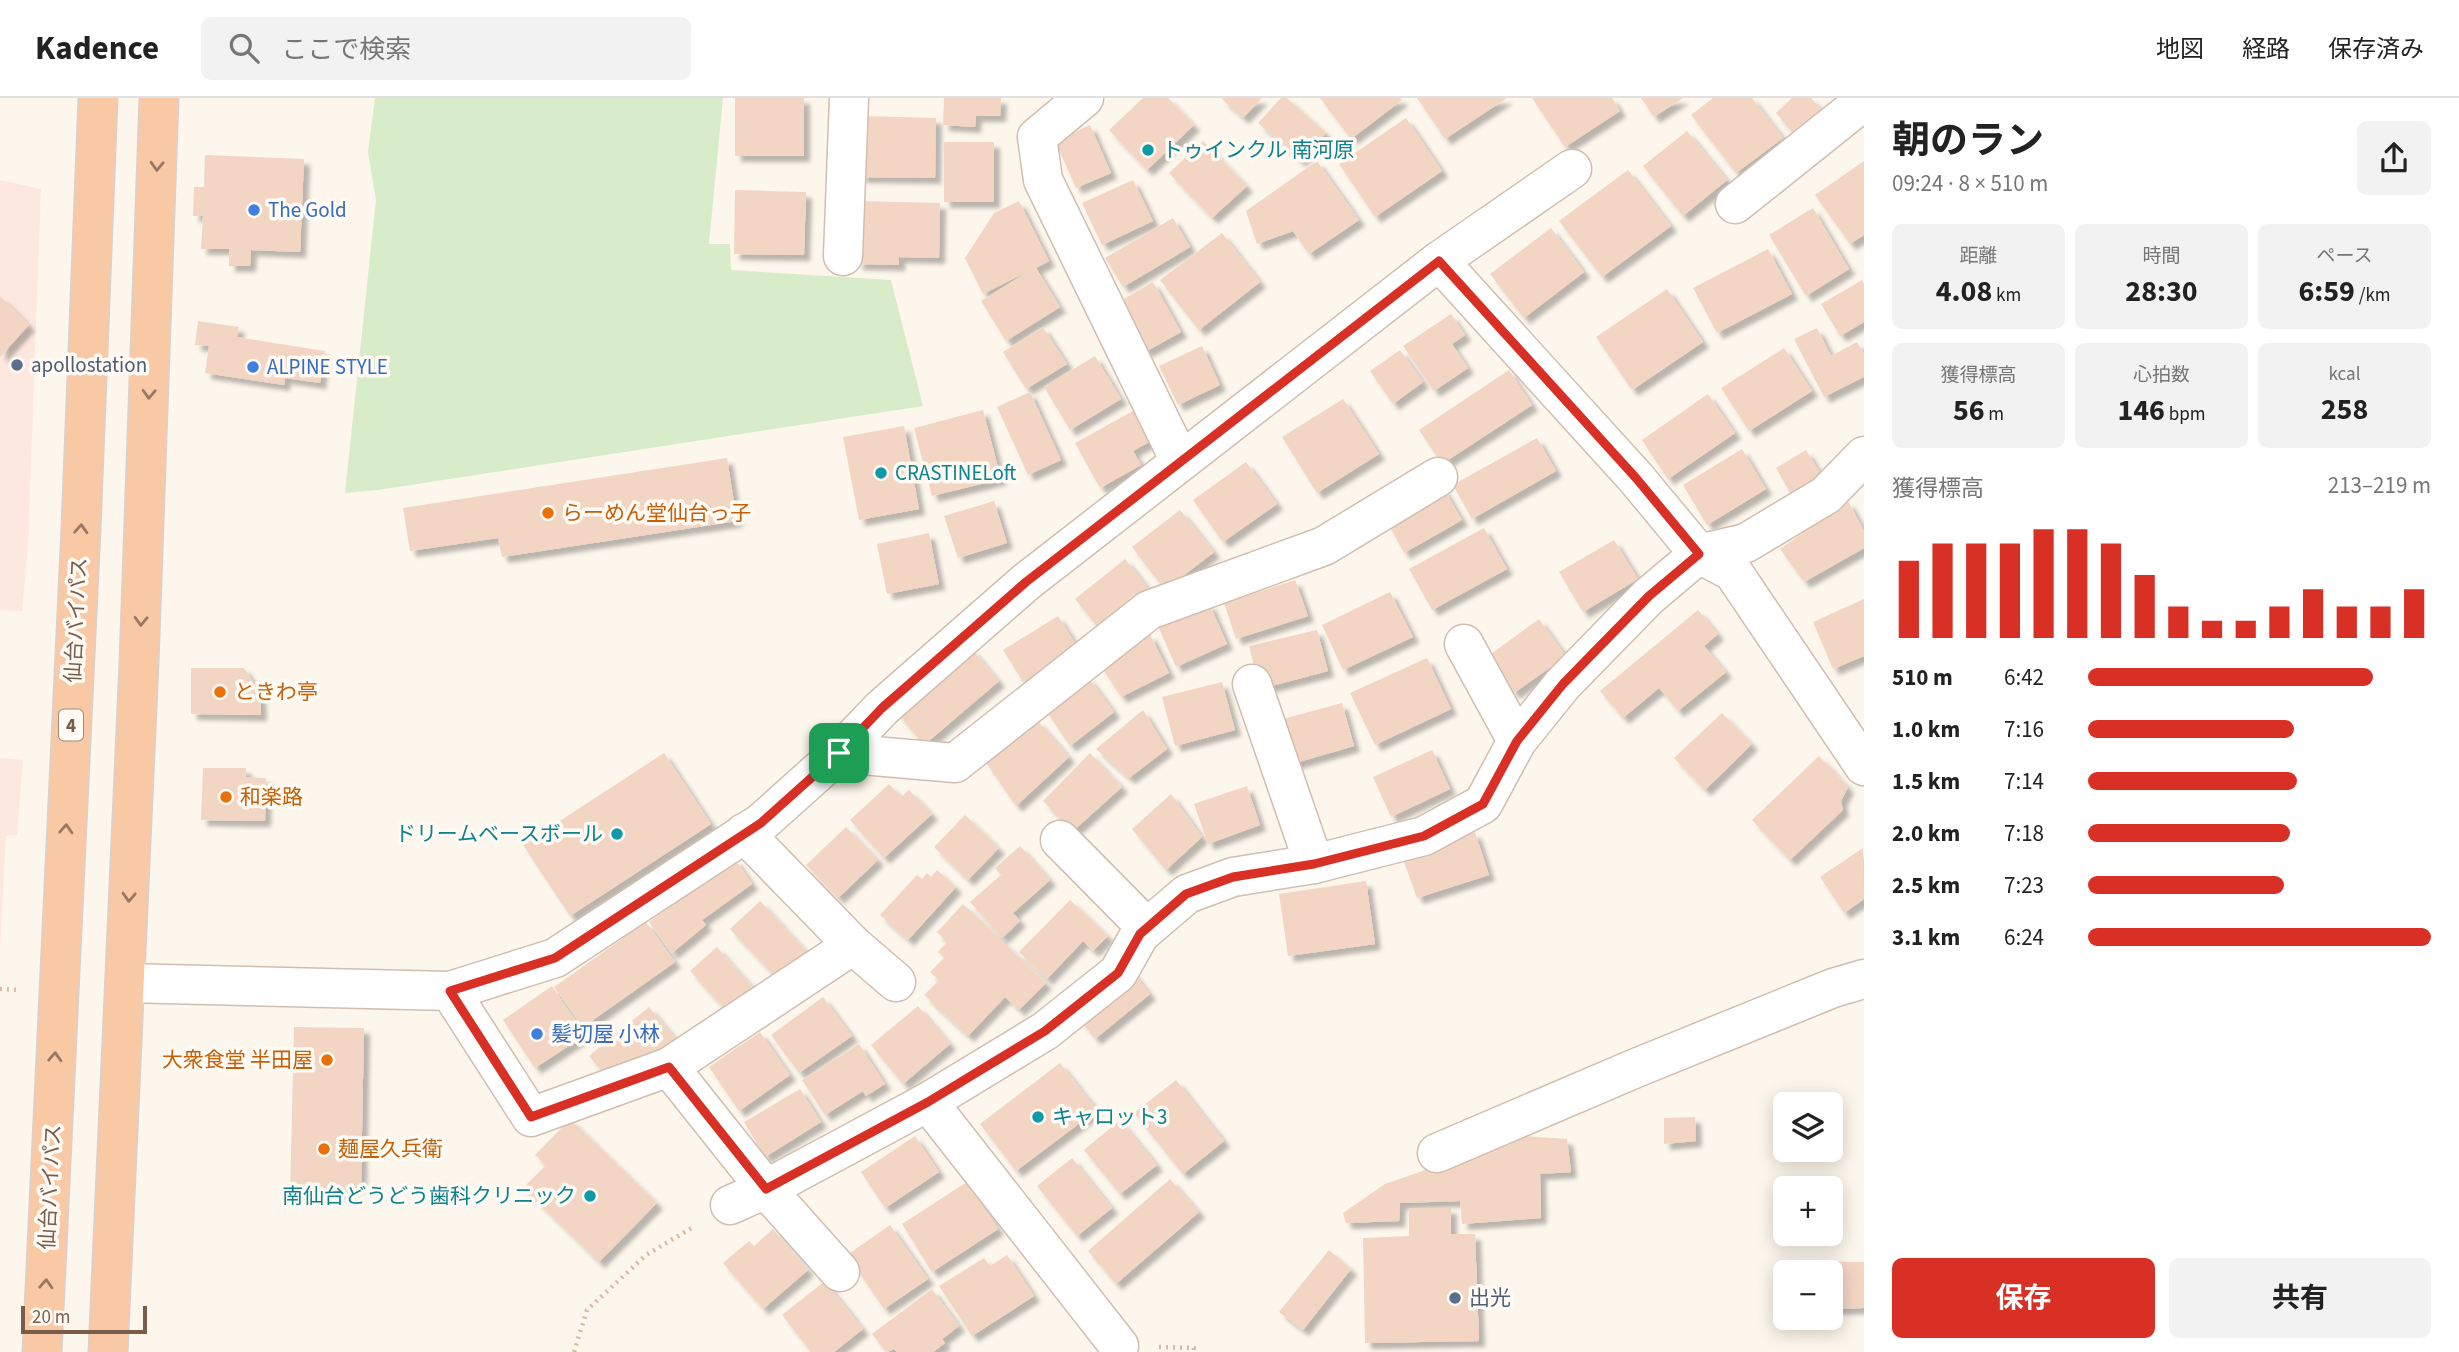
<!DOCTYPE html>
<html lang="ja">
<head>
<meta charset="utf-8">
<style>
  body { margin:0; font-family:"Source Sans 3","Noto Sans JP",sans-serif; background:#f2f2f2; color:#222; height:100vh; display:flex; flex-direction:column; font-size:26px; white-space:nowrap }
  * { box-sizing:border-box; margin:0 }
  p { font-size:23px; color:#767676 }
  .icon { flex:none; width:38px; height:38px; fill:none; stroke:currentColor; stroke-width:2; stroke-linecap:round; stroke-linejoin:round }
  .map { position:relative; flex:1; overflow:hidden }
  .panel { display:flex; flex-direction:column; background:#fff; width:595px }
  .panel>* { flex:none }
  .buttons { position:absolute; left:1773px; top:994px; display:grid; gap:14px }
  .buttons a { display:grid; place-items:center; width:70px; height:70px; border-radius:10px; background:#fff; box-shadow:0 4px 18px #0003; font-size:35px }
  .scale { position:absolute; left:21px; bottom:18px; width:126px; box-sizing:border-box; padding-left:7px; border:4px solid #7a5c4d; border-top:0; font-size:19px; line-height:24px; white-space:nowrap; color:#7a5c4d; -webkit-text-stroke:5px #fffaf3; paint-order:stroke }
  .pin { position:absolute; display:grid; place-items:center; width:60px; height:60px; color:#fff; margin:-30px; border-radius:14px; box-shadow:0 4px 10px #0006 }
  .round { display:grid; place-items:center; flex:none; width:74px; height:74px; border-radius:10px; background:#f2f2f2 }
  .overview { display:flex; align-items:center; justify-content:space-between; height:119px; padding:0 28px }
  h1 { font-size:38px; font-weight:700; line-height:52px }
  .figures { display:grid; grid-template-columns:repeat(3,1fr); gap:10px; height:119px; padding:7px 28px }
  .figures div { display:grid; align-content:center; border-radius:10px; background:#f2f2f2; text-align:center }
  .figures b { font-size:30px; font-weight:700 }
  .figures small { font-size:19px; font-weight:400 }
  .figures p { font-size:19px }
  .chart { height:196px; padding:14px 28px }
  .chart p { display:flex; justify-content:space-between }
  .chart svg { width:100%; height:126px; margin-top:7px; stroke:#d93025; stroke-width:6 }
  .primary-button { display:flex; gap:14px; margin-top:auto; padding:14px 28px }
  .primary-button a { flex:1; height:80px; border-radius:10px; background:#d93025; color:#fff; font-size:28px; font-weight:700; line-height:80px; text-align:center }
  .primary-button a+a { background:#f2f2f2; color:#222 }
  ul { padding:0 28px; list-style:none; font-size:23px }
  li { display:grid; grid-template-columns:112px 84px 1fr; align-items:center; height:52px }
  li i { height:18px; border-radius:9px; background:#d93025 }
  header { display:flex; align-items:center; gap:42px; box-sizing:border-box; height:98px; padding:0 35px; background:#fff; border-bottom:2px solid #e0e0e0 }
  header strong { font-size:33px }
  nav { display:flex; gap:38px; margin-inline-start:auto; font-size:24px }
  .search { width:490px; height:63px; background:#f2f2f2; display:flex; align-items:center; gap:18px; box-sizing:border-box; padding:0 24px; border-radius:10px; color:#767676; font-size:26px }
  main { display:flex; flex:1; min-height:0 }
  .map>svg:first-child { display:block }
  .commercial { fill:#fde8e0 }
  .green { fill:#d8ecc9 }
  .building { fill:#f3d5c3; filter:url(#shadow) }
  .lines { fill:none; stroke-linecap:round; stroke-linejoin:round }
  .minor-casing { stroke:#d1beb0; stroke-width:41 }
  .trunk-casing { stroke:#dad1cd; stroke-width:41 }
  .path { stroke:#d9b8a5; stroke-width:4.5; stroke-dasharray:2 5; stroke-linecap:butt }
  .minor { stroke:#fff; stroke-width:38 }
  .trunk { stroke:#f9c8a4; stroke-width:38 }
  .oneway { stroke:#9a7763 }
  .route-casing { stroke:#fff; stroke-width:14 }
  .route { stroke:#d93025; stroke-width:9 }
  .culture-dot { fill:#0f9aa8; stroke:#fffaf3; stroke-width:2.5 }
  .shop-dot { fill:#3f7fe0; stroke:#fffaf3; stroke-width:2.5 }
  .service-dot { fill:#5c6f8a; stroke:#fffaf3; stroke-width:2.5 }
  .food-dot { fill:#e8710a; stroke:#fffaf3; stroke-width:2.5 }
  .labels { text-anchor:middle; stroke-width:7; stroke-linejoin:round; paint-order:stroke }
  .shield { fill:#fffaf3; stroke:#a28b7f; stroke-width:2 }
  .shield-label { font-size:19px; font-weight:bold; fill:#7a5c4d }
  .culture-label { font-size:21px; fill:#0d838f; stroke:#fffaf3; text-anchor:start }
  .shop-label { font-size:21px; fill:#366cbe; stroke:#fffaf3; text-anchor:start }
  .service-label { font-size:21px; fill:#4e5e75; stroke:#fffaf3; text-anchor:start }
  .food-label { font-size:21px; fill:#c56008; stroke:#fffaf3; text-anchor:start }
  .street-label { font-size:21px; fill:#7a5c4d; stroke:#fffaf3 }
</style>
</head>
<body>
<header>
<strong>Kadence</strong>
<div class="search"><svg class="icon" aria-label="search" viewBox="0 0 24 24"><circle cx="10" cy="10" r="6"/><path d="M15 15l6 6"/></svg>ここで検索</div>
<nav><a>地図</a><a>経路</a><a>保存済み</a></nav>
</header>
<main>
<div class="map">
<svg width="1864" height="1254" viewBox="0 0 1864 1254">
  <defs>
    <filter id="shadow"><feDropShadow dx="6" dy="6" stdDeviation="2" flood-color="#0004"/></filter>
  </defs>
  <rect width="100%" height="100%" fill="#fdf6ec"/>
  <!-- commercial -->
  <g class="commercial">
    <polygon points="0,82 41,91 28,448 22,513 0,512"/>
    <polygon points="0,660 23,662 17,737 6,738 0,849"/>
  </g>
  <!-- green -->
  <polygon class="green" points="375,0 723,0 709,146 730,146 731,172 891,182 923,308 378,392 345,395 376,102 368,54"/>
  <!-- building -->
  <g class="building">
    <rect x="735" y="0" width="69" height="58"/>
    <polygon points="944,0 1001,0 1000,18 976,18 975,29 943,27"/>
    <polygon points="1143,0 1168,0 1194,27 1147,72 1109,32"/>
    <polygon points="1221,0 1262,0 1243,20"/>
    <polygon points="1281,0 1287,0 1326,35 1300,63 1258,25"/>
    <polygon points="1320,0 1400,0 1402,2 1351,41"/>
    <polygon points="1417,0 1507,0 1445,41"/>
    <polygon points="1532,0 1612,0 1620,13 1565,49"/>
    <polygon points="1641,0 1683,0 1654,19"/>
    <polygon points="1713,0 1752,0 1783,40 1736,75 1691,17"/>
    <polygon points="1792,0 1811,0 1826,17 1798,41 1776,15"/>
    <polygon points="862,18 936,20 935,80 860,79"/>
    <polygon points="1406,20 1442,73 1375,119 1339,66"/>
    <polygon points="1090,27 1111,75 1076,90 1055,43"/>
    <polygon points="1687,33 1727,82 1683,118 1643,68"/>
    <polygon points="1203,43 1247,88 1212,120 1169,75"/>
    <rect x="944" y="44" width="50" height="60"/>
    <polygon points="205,57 304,61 300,154 251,152 250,168 229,168 229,151 201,151 203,118 193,118 194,89 204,89"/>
    <polygon points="1317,63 1359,122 1309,156 1293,133 1257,146 1246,113"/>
    <polygon points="1864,63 1864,137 1850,146 1815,97"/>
    <polygon points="1628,72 1671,128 1602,179 1559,123"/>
    <polygon points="1133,82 1153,123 1102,147 1082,105"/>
    <polygon points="735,92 806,94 804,157 734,156"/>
    <polygon points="859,103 940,105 939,160 899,159 899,167 857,166"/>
    <polygon points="1019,103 1049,163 1036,170 1060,209 1006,243 981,203 1029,173 983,196 965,160 994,115"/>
    <polygon points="1813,110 1849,171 1806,198 1769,137"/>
    <polygon points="1173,120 1190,149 1123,189 1105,160"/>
    <polygon points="1551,130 1584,174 1524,220 1490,176"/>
    <polygon points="1222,135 1260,184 1199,232 1160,182"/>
    <polygon points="1768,151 1792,196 1717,235 1693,190"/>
    <polygon points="1862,182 1864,186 1864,224 1840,238 1821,206"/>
    <polygon points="1153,184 1181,234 1145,254 1117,205"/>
    <polygon points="1667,191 1703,244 1632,292 1596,239"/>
    <polygon points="0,198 29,227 0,259"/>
    <polygon points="1451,216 1465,237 1452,246 1468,270 1434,293 1403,248"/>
    <polygon points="198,223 239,229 237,239 325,253 320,285 285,280 284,287 205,275 209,248 195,247"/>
    <polygon points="1043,229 1067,266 1026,291 1003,254"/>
    <polygon points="1817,230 1831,258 1857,244 1864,256 1864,279 1824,299 1794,241"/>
    <polygon points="1202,248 1220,287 1178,307 1159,268"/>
    <polygon points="1784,250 1812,293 1749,333 1721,290"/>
    <polygon points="1400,252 1423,284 1393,306 1370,273"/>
    <polygon points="1095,258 1121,301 1070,332 1044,289"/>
    <polygon points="1509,272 1532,307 1442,366 1419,332"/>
    <polygon points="1030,294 1061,362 1028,377 997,309"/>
    <polygon points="1708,296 1735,335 1668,381 1642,342"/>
    <polygon points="1343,301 1379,356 1317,395 1282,339"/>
    <polygon points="983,312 1001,381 932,398 914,330"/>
    <polygon points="1133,313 1149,344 1133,353 1141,367 1100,390 1075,345"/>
    <polygon points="904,328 919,411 859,422 843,339"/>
    <polygon points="1537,340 1556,373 1472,421 1453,387"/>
    <polygon points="1742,351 1766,391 1707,427 1683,387"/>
    <polygon points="1806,352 1823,380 1792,398 1776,370"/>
    <polygon points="727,360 737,423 502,459 498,440 410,453 403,410"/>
    <polygon points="1246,364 1277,406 1223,444 1193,402"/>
    <polygon points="1443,390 1462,422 1404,455 1386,422"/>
    <polygon points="994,403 1007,445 958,460 944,418"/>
    <polygon points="1848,403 1864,433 1864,450 1804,484 1780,451"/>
    <polygon points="1180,412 1214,454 1165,492 1132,449"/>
    <polygon points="1484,430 1507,471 1432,512 1409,471"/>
    <polygon points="929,435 939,486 887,496 877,446"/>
    <polygon points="1614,442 1638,481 1583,514 1559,474"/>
    <polygon points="1125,461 1151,494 1101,533 1075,501"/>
    <polygon points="1295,482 1308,518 1236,541 1224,505"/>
    <polygon points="1390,494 1413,539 1343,572 1322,527"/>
    <polygon points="1864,501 1864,558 1833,571 1813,524"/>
    <polygon points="1209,505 1227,546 1176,569 1158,528"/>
    <polygon points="1698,512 1718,536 1704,548 1726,574 1678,613 1659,590 1623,620 1600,593"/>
    <polygon points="1058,518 1078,550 1023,584 1003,552"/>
    <polygon points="1539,521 1566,558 1514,595 1487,559"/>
    <polygon points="1317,532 1328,573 1260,591 1249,548"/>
    <polygon points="1150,536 1169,575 1121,599 1100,567"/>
    <polygon points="972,551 999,583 924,647 897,615"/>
    <polygon points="1427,560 1451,611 1375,647 1350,595"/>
    <polygon points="191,570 244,570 260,595 261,617 191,616"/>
    <polygon points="1088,579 1114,614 1070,648 1045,611"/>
    <polygon points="1222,584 1235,632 1175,648 1162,599"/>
    <polygon points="1342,605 1354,648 1292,666 1279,622"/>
    <polygon points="1143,612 1167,651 1129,680 1096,651"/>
    <polygon points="1722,615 1752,646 1705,692 1674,660"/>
    <polygon points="1038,623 1069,659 1016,708 986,665"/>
    <polygon points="1432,652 1450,691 1391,719 1373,679"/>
    <polygon points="664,655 711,726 570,818 523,747"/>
    <polygon points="1090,655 1122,689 1072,734 1043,703"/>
    <polygon points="1819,658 1848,689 1841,703 1843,712 1790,762 1752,722"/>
    <polygon points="203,670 246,670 246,679 266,680 265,723 201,722"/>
    <polygon points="889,686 901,699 909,692 932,716 884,760 850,722"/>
    <polygon points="1247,688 1260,727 1208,746 1194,706"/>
    <polygon points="1171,696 1202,739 1166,772 1132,731"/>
    <polygon points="965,717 999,750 968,782 934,749"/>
    <polygon points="846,729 878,762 838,800 806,767"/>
    <polygon points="1475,734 1489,777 1417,800 1402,758"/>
    <polygon points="1020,748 1050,782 1013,815 1020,823 1002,840 970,804 1001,777 995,770"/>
    <polygon points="1863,750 1864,801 1844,815 1820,779"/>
    <polygon points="735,761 752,786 702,822 706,827 672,855 649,824"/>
    <polygon points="937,772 956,789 908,842 880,817 917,777 922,781 927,775 931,779"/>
    <polygon points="1366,783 1375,846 1288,858 1279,796"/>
    <polygon points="1070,802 1108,838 1093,853 1083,843 1047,881 1019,854"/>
    <polygon points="760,803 806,853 776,880 730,831"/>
    <polygon points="963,806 1046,885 1019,912 1005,899 968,938 924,897 939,882 930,874 944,860 938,854 947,844 937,834"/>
    <polygon points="646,824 675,864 593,922 597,928 587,935 554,889"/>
    <polygon points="717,849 753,890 727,914 690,873"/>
    <polygon points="1132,873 1150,896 1095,941 1077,918"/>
    <polygon points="552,888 585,937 535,970 503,922"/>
    <polygon points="823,899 852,938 799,975 771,937"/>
    <polygon points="918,908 950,946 903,986 871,947"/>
    <polygon points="649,909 677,942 650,964 607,980 589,958"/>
    <polygon points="294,929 364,930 361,1087 333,1098 290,1098"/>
    <polygon points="760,934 790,977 739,1013 709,969"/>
    <polygon points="859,946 885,986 866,998 863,993 825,1017 802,982"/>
    <polygon points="1060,965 1097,1012 1016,1073 980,1026"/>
    <polygon points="1176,982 1224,1043 1183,1076 1134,1015"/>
    <polygon points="800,991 821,1024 765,1059 744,1024"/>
    <polygon points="1695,1019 1696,1043 1664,1046 1664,1020"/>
    <polygon points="570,1021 657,1105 599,1164 523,1090 546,1067 535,1057"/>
    <polygon points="1120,1022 1157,1067 1120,1096 1084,1052"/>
    <polygon points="915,1038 939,1074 885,1110 861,1074"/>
    <polygon points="1523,1038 1567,1041 1571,1074 1540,1076 1541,1120 1462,1126 1460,1103 1400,1105 1399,1123 1346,1125 1343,1115 1385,1086"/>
    <polygon points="1072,1060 1112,1110 1077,1138 1037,1088"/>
    <polygon points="1170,1081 1199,1114 1116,1186 1088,1153"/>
    <polygon points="967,1084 998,1131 932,1174 902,1126"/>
    <polygon points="1409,1110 1451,1110 1451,1136 1475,1136 1479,1243 1365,1245 1363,1140 1409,1138"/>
    <polygon points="890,1127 928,1181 884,1211 847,1157"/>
    <polygon points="773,1131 808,1172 763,1211 723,1165 749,1143 754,1148"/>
    <polygon points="1329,1152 1351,1171 1303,1232 1279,1214"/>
    <polygon points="1007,1157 1034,1198 972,1238 939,1188 984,1160 990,1168"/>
    <polygon points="1789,1163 1864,1164 1864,1210 1830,1211 1830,1174 1789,1174"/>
    <polygon points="825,1183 863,1231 834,1254 811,1254 782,1217"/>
    <polygon points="932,1191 959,1228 942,1241 945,1245 933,1254 897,1254 894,1251 886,1254 872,1236"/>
  </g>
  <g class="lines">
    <!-- minor casing -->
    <g class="minor-casing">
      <g id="minor">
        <polyline points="1084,0 1037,39 1043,82 1180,363"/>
        <polyline points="1735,106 1864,3"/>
        <polyline points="843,158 849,0"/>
        <polyline points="1439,163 1572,71"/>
        <polyline points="1464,546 1517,643"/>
        <polyline points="1252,586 1314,766"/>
        <polyline points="839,655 955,665 1149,512 1324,448 1438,379"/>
        <polyline points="744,735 853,847 896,884"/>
        <polyline points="1060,742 1147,830"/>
        <polyline points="125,885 450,893 531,1019 669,969 853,847"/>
        <polyline points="450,893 555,860 761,725 839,655 882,610 1026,484 1439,163 1636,380 1699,456 1733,474 1864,668"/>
        <polyline points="669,969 766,1091 840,1174"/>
        <polyline points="928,1004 1119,1248"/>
        <polyline points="1437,1055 1636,970 1833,890 1864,881"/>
        <polyline points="730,1107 766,1091 928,1004 1045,933 1118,875 1140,836 1187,796 1233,779 1314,766 1424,738 1483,706 1517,643 1563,586 1649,498 1699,456 1746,445 1826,397 1864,358"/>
      </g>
    </g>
    <!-- trunk casing -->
    <g class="trunk-casing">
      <g id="trunk">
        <polyline points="42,1254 81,430 98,0"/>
        <polyline points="108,1254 139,565 159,0"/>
      </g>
    </g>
    <!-- path -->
    <g class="path">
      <polyline points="0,891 20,892"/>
      <polyline points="1159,1249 1194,1250 1194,1254"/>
      <polyline points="574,1254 587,1212 646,1157 695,1128"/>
    </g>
    <!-- minor -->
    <use href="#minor" class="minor"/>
    <!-- trunk -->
    <use href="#trunk" class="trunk"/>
  </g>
  <!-- one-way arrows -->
  <defs><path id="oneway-chevron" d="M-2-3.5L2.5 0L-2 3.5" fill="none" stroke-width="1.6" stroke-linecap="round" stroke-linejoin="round" transform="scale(1.75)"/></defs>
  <g class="oneway">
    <use href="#oneway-chevron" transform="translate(157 68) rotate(92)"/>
    <use href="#oneway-chevron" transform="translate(149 296) rotate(92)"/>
    <use href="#oneway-chevron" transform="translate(81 431) rotate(-87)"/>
    <use href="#oneway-chevron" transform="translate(141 523) rotate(92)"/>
    <use href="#oneway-chevron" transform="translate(66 731) rotate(-87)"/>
    <use href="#oneway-chevron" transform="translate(129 799) rotate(93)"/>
    <use href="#oneway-chevron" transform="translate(55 959) rotate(-87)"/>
    <use href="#oneway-chevron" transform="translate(46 1186) rotate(-87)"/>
  </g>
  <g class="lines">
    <!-- route casing -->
    <g class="route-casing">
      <polygon id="route" points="1439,163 1636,380 1699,456 1649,498 1563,586 1517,643 1483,706 1424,738 1314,766 1233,779 1186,796 1140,836 1118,875 1045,933 928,1004 766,1091 669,969 531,1019 450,893 555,860 761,725 839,655 882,610 1026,484"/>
    </g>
    <!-- route -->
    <use href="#route" class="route"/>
  </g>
  <!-- markers -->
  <g class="culture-dot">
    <circle cx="1148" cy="52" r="7"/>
    <circle cx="881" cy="375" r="7"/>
    <circle cx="617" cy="736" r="7"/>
    <circle cx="1038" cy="1019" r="7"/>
    <circle cx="590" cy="1098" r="7"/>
  </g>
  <g class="shop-dot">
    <circle cx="254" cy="112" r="7"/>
    <circle cx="253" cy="269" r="7"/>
    <circle cx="537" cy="936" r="7"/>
  </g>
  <g class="service-dot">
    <circle cx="17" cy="267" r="7"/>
    <circle cx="1455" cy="1200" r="7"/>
  </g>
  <g class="food-dot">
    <circle cx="548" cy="415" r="7"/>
    <circle cx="220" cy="594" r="7"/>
    <circle cx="226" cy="699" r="7"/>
    <circle cx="327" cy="962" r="7"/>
    <circle cx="324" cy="1051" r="7"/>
  </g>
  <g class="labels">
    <!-- shield labels -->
    <rect class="shield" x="59" y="611.5" width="24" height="31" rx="5"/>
    <g class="shield-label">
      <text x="71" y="634">4</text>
    </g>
    <!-- culture labels -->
    <g class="culture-label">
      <text x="1162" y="59">トゥインクル 南河原</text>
      <text x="895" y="382">CRASTINELoft</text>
      <text x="603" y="743" text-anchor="end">ドリームベースボール</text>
      <text x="1052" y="1026">キャロット3</text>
      <text x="576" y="1105" text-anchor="end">南仙台どうどう歯科クリニック</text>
    </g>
    <!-- shop labels -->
    <g class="shop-label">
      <text x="268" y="119">The Gold</text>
      <text x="267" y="276">ALPINE STYLE</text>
      <text x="551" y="943">髪切屋 小林</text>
    </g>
    <!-- service labels -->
    <g class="service-label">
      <text x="31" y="274">apollostation</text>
      <text x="1469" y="1207">出光</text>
    </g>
    <!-- food labels -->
    <g class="food-label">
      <text x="562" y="422">らーめん堂仙台っ子</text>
      <text x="234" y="601">ときわ亭</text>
      <text x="240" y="706">和楽路</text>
      <text x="313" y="969" text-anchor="end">大衆食堂 半田屋</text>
      <text x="338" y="1058">麺屋久兵衛</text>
    </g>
    <!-- street labels -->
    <g class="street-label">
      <text transform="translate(76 522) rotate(-87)" y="7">仙台バイパス</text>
      <text transform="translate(50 1089) rotate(-87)" y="7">仙台バイパス</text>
    </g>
  </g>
</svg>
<div class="buttons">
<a><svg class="icon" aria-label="layers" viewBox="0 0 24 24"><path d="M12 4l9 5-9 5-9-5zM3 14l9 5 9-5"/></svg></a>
<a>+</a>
<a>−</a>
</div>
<div class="scale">20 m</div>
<div class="pin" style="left:839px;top:655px;background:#1e9e55"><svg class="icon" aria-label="arrive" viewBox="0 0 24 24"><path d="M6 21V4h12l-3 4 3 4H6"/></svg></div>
</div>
<section class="panel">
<div class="overview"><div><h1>朝のラン</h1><p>09:24 · 8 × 510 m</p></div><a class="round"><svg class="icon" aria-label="share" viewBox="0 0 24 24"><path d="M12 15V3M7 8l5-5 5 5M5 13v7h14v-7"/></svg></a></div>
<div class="figures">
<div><p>距離</p><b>4.08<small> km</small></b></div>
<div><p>時間</p><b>28:30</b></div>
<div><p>ペース</p><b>6:59<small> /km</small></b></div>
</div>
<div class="figures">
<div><p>獲得標高</p><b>56<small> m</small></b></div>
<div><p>心拍数</p><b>146<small> bpm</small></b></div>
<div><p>kcal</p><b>258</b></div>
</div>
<div class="chart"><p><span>獲得標高</span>213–219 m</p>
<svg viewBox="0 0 160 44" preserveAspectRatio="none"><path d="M5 44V17M15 44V11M25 44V11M35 44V11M45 44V6M55 44V6M65 44V11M75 44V22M85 44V33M95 44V38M105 44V38M115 44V33M125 44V27M135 44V33M145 44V33M155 44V27"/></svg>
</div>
<ul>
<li><b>510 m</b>6:42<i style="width:83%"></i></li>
<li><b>1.0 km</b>7:16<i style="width:60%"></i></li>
<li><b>1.5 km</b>7:14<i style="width:61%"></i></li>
<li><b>2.0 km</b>7:18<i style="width:59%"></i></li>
<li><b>2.5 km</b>7:23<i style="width:57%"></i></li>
<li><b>3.1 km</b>6:24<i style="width:100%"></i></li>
</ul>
<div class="primary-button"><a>保存</a><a>共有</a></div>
</section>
</main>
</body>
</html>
